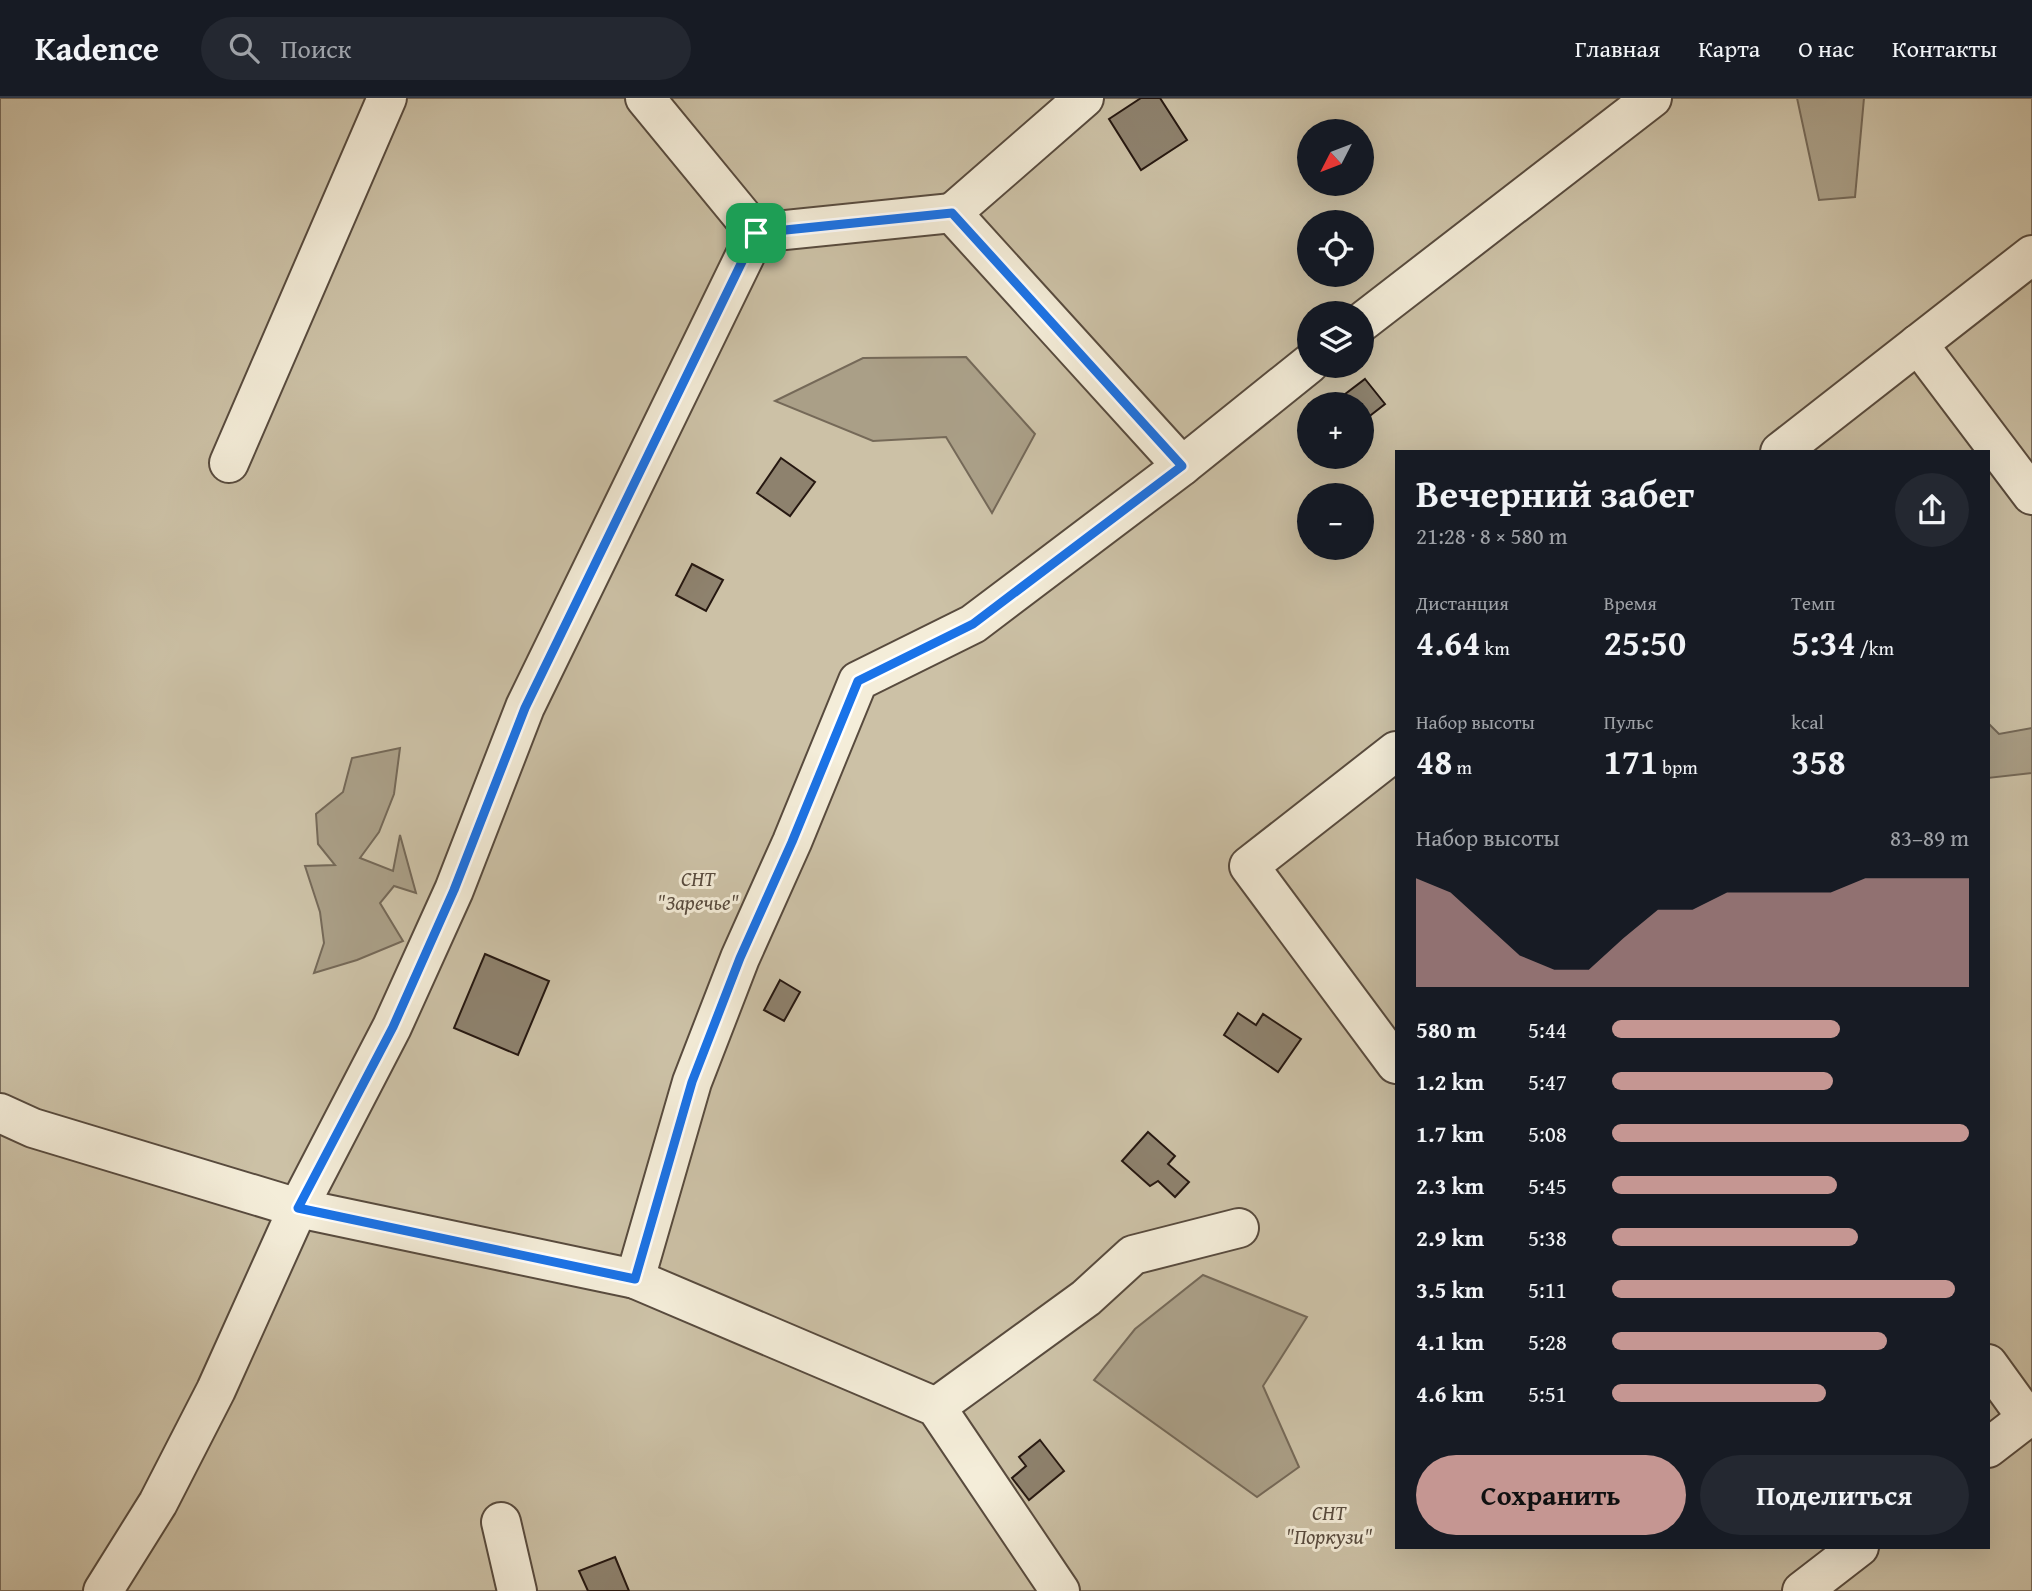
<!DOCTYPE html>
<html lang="ru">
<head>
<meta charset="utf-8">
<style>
  body { margin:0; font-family:"Gentium Book Plus",serif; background:#242831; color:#f1f3f6; height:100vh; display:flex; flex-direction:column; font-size:26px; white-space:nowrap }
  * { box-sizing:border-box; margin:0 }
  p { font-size:23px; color:#9ea1a6 }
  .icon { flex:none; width:38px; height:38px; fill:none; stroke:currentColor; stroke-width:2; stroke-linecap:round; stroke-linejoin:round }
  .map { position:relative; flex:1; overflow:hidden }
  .panel { position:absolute; left:1395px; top:352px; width:595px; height:1099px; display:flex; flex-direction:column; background:#171b24; border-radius:0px; box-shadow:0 7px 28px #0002 }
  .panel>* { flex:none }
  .needle { width:46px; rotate:228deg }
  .buttons { position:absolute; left:1297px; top:21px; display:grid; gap:14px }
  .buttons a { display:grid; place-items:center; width:77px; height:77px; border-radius:50%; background:#171b24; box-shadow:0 7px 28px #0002; font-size:35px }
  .pin { position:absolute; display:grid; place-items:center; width:60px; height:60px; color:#fff; margin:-30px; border-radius:14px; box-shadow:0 4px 10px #0006 }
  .round { display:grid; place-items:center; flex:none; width:74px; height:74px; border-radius:37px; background:#242831 }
  .headline { display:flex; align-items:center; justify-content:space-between; height:119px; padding:0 21px }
  h1 { font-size:38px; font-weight:600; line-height:52px }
  .metrics { display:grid; grid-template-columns:repeat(3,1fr); gap:10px; height:119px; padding:7px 21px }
  .metrics div { display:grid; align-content:center }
  .metrics b { font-size:35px; font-weight:600 }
  .metrics small { font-size:19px; font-weight:400 }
  .metrics p { font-size:19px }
  .chart { height:196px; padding:14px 21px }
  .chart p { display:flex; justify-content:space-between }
  .chart svg { width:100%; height:126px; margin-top:7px; fill:#c59692; opacity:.7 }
  .cta { display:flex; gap:14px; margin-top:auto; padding:14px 21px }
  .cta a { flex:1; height:80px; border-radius:42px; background:#c59692; color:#111; font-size:28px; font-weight:600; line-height:80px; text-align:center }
  .cta a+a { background:#242831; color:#f1f3f6 }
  ul { padding:0 21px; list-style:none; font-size:23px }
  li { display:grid; grid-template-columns:112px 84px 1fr; align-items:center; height:52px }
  li i { height:18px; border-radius:9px; background:#c59692 }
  header { display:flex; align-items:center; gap:42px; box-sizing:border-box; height:98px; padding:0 35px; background:#171b24; border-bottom:2px solid #363941 }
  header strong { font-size:33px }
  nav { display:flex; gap:38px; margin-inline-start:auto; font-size:24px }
  .search { width:490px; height:63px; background:#242831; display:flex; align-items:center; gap:18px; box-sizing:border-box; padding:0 24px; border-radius:38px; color:#9ea1a6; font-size:26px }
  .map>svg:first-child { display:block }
  .green { fill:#ccc1a6; stroke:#796c5c; stroke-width:2; fill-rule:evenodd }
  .water { fill:#aa9f87; stroke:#756958; stroke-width:2 }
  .building { fill:#8e826e; stroke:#261811; stroke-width:2 }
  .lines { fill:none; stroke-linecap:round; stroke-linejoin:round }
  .minor-casing { stroke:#584b3e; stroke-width:42 }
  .minor { stroke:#f4edd9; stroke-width:38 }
  .route-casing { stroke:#fff; stroke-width:14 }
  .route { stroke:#1a73e8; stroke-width:9 }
  .labels { text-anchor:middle; stroke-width:6; stroke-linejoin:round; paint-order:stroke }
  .park-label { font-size:21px; font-style:italic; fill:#584b3e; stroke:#f4edd9 }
</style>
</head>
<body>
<header>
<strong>Kadence</strong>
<div class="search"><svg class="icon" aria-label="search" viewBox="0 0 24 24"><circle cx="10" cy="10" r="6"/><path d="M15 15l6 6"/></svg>Поиск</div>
<nav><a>Главная</a><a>Карта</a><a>О нас</a><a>Контакты</a></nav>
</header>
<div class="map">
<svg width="2032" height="1493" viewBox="0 0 2032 1493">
  <rect width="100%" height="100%" fill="#eee4c4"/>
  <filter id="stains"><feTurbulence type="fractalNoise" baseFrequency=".00286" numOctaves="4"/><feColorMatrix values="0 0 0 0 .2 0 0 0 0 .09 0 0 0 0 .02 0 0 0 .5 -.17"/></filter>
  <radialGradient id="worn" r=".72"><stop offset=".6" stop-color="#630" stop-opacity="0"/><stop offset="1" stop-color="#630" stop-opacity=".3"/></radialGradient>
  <!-- green -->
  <path class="green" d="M 0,0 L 2032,0 L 2032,1493 L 0,1493 ZM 1309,33 L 1362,33 L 1362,86 L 1309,86 ZM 1309,124 L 1362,124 L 1362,177 L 1309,177 ZM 1309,215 L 1362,215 L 1362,268 L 1309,268 ZM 1309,306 L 1362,306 L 1362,359 L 1309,359 ZM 1396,354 L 1988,354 L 1988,1449 L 1396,1449 ZM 1309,397 L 1362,397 L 1362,450 L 1309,450 Z"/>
  <!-- water -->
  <g class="water">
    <polygon points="1797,0 1864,0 1855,99 1819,102"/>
    <polygon points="966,259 1035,336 992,415 946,339 873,343 775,303 863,260"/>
    <polygon points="1988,625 1999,636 2032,630 2032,675 1988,680"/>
    <polygon points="400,650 394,696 379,734 360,760 393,773 400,737 416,795 394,788 380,805 403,843 357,862 314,875 324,845 320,814 305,768 335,767 318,746 316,716 343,694 352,660"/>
    <polygon points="1203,1177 1307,1219 1263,1288 1299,1369 1257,1399 1094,1282 1135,1231"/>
  </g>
  <!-- building -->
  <g class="building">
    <polygon points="1141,0 1160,0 1187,42 1141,72 1109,21"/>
    <polygon points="1365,281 1385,306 1362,324 1362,306 1332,306"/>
    <polygon points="781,360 815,384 790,418 757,395"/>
    <polygon points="692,466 723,482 706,513 676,497"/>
    <polygon points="485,856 549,883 518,957 454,930"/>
    <polygon points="780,882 800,894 784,923 764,912"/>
    <polygon points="1238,915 1256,927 1263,916 1301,941 1278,974 1224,937"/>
    <polygon points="1148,1034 1175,1058 1168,1066 1189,1084 1175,1099 1158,1083 1150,1088 1122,1063"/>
    <polygon points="1040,1342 1064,1373 1029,1402 1012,1380 1026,1368 1019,1359"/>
    <polygon points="615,1459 629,1493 588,1493 579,1473"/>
  </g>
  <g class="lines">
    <!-- minor casing -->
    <g class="minor-casing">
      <g id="minor">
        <polyline points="645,0 756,135 952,115"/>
        <polyline points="1362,224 1652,0"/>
        <polyline points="1918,246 2032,397"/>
        <polyline points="1780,354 2032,157"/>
        <polyline points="229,365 387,0"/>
        <polyline points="1182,368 1309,266"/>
        <polyline points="1396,653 1249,768 1396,966"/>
        <polyline points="0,1015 33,1030 298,1110 635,1181 936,1309 1060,1493"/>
        <polyline points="635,1181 692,984 740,860 792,744 858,583 973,526 1182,368 952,115 1084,0"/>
        <polyline points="1988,1266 2027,1320"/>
        <polyline points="936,1309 1086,1200 1133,1157 1239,1130"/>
        <polyline points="1988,1350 2032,1316"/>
        <polyline points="501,1424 517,1493"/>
        <polyline points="103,1493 158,1405 216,1292 298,1110 392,929 454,792 525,609 756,135"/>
        <polyline points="1802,1493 1859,1449"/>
      </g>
    </g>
    <!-- minor -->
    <use href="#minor" class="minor"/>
  </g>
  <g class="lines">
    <!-- route casing -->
    <g class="route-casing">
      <polygon id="route" points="952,115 1182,368 973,526 858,583 792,744 740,860 692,984 635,1181 298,1110 393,929 454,792 525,610 756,135"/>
    </g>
    <!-- route -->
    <use href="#route" class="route"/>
  </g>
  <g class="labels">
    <!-- park labels -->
    <g class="park-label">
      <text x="698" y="788">СНТ<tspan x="698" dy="24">"Заречье"</tspan></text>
      <text x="1329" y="1422">СНТ<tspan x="1329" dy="24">"Поркузи"</tspan></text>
    </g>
  </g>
  <rect width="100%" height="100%" filter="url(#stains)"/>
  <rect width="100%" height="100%" fill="url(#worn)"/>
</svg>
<div class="buttons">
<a><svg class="needle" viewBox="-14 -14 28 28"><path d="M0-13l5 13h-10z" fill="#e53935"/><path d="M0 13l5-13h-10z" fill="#9ea1a6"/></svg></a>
<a><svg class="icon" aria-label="locate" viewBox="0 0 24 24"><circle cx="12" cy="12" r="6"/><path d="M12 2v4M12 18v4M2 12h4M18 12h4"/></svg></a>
<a><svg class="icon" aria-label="layers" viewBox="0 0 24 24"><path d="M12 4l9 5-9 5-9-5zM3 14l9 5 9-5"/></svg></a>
<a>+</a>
<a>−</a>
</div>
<div class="pin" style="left:756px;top:135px;background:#1e9e55"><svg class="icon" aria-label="arrive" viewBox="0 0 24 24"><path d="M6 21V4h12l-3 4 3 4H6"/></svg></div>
<section class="panel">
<div class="headline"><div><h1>Вечерний забег</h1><p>21:28 · 8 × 580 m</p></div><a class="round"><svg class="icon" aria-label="share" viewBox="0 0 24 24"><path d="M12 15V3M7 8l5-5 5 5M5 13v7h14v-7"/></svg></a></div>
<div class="metrics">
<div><p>Дистанция</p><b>4.64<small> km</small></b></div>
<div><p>Время</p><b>25:50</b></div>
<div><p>Темп</p><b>5:34<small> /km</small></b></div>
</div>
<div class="metrics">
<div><p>Набор высоты</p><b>48<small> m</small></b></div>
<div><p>Пульс</p><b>171<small> bpm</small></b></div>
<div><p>kcal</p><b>358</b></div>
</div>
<div class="chart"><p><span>Набор высоты</span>83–89 m</p>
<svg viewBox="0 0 160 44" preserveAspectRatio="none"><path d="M0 44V6L10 11L20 22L30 33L40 38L50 38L60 27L70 17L80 17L90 11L100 11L110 11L120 11L130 6L140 6L150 6L160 6V44z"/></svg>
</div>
<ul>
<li><b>580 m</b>5:44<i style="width:64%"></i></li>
<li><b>1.2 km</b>5:47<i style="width:62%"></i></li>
<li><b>1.7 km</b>5:08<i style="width:100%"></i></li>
<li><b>2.3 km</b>5:45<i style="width:63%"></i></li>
<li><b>2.9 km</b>5:38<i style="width:69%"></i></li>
<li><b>3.5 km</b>5:11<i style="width:96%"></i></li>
<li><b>4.1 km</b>5:28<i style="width:77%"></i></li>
<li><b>4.6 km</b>5:51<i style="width:60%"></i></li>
</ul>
<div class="cta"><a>Сохранить</a><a>Поделиться</a></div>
</section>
</div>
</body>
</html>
